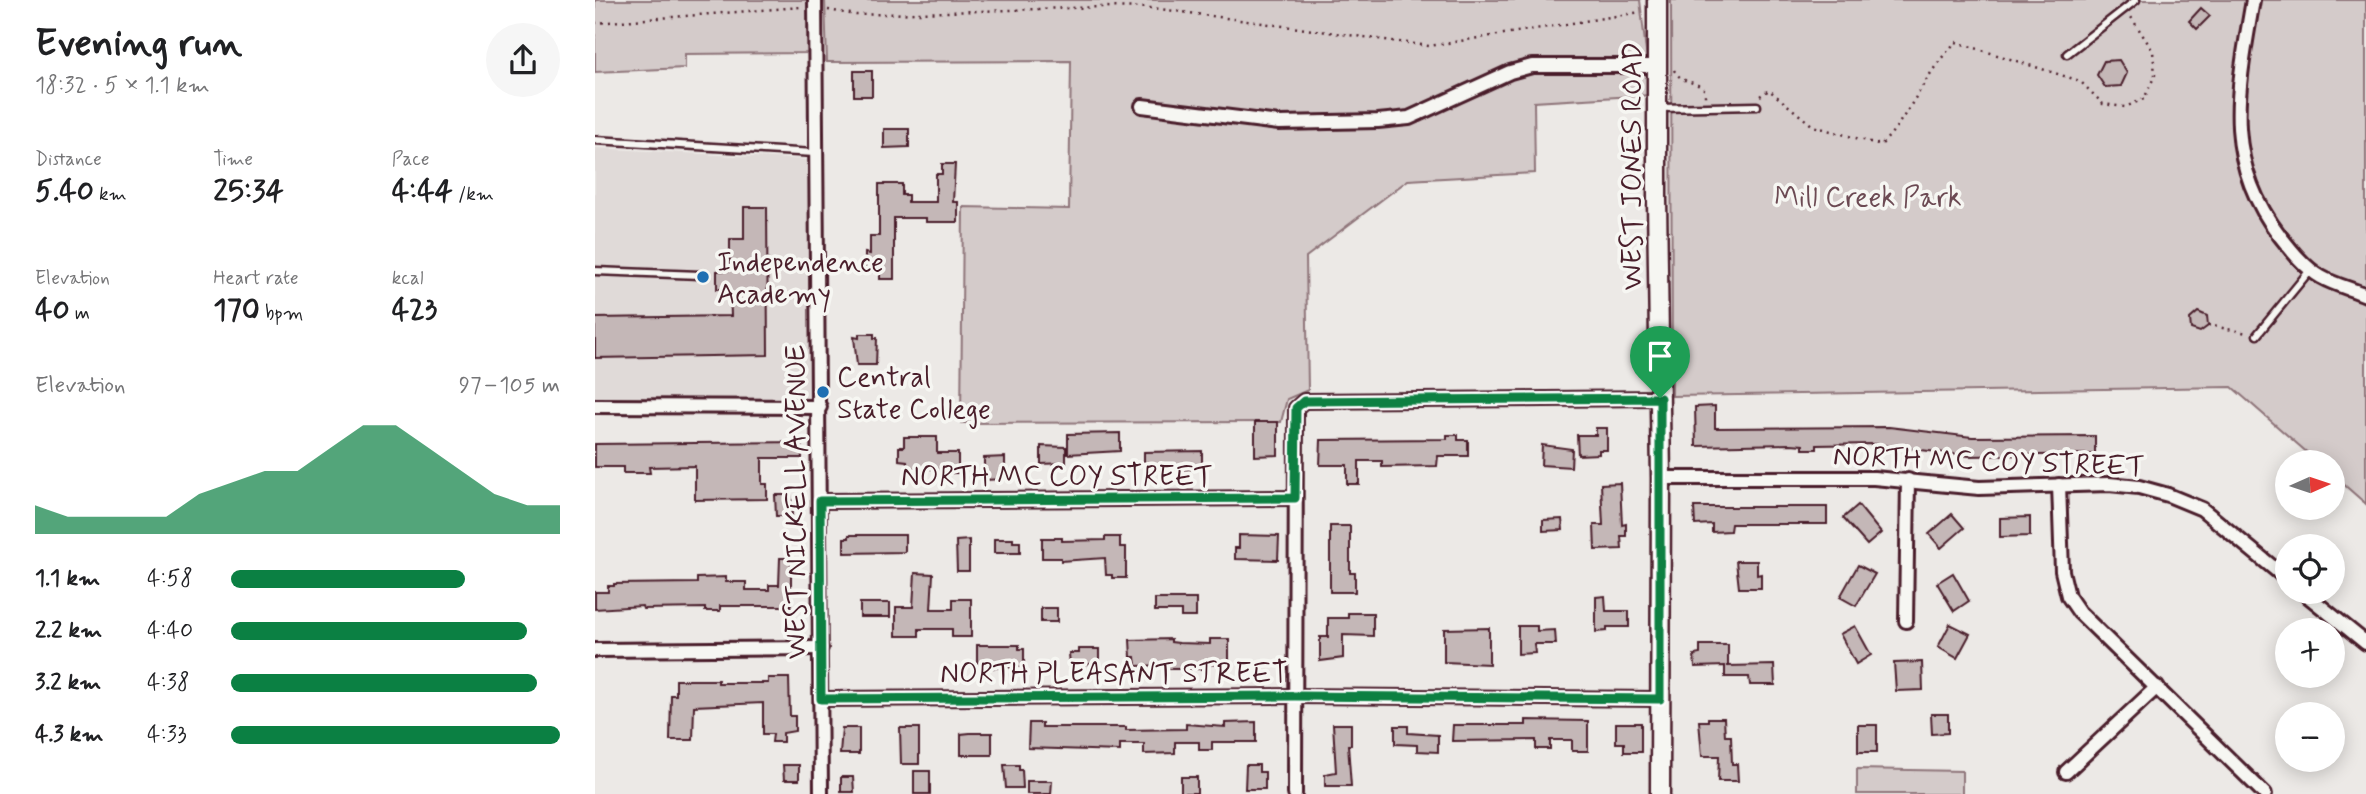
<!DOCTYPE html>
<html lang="en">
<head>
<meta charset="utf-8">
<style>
  body { margin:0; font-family:Mynerve,sans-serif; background:#f6f6f6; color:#202124; height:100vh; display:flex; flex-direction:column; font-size:26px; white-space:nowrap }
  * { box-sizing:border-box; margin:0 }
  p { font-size:23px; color:#757577 }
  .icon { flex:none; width:38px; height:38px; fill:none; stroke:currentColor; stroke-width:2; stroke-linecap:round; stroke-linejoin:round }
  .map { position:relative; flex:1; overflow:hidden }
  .drawer { display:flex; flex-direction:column; background:#fff; width:595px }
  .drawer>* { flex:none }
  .needle { width:46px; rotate:87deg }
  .tools { position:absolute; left:1680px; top:450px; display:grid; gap:14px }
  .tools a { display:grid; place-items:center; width:70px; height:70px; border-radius:50%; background:#fff; box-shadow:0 4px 18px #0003; font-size:35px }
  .pin { position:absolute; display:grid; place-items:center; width:60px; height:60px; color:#fff; margin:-72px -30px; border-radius:50% 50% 50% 0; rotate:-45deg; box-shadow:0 0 7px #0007 }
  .pin .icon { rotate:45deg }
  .round { display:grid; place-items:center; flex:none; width:74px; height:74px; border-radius:37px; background:#f6f6f6 }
  .overview { display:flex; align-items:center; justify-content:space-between; height:119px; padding:0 35px }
  h1 { font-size:38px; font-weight:700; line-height:52px }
  .stats { display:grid; grid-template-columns:repeat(3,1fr); gap:10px; height:119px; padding:7px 35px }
  .stats div { display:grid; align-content:center }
  .stats b { font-size:30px; font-weight:700 }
  .stats small { font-size:19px; font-weight:400 }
  .stats p { font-size:19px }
  .chart { height:196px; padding:14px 35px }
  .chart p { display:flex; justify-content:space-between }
  .chart svg { width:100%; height:126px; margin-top:7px; fill:#0b8043; opacity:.7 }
  ul { padding:0 35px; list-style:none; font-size:23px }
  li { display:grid; grid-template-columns:112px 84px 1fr; align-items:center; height:52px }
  li i { height:18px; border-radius:9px; background:#0b8043 }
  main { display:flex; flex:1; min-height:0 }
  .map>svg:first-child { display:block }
  .built { fill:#e0dad8 }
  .green { fill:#d4cbca; stroke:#8f757a; stroke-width:2 }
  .building { fill:#c4b7b7; stroke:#4a1f2b; stroke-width:2 }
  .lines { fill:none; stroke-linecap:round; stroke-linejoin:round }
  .lane-casing { stroke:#4a1f2b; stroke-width:11 }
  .street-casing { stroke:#4a1f2b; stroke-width:18 }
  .secondary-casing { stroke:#4a1f2b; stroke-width:23 }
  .path { stroke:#4a1f2b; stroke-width:2.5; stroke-dasharray:2 5; stroke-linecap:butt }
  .lane { stroke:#f6f6f2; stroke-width:6 }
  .street { stroke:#f6f6f2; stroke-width:12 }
  .secondary { stroke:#f6f6f2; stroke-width:18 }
  .route-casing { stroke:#fff; stroke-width:14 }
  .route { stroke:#0b8043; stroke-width:9 }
  .poi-dot { fill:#1f6fb2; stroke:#f6f6f2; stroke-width:2.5 }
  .labels { text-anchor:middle; stroke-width:7; stroke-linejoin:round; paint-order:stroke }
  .street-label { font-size:28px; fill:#4a1f2b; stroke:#f6f6f2 }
  .park-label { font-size:28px; fill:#6c4a53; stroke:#f6f6f2 }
  .poi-label { font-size:28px; fill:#4a1f2b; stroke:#f6f6f2; text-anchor:start }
</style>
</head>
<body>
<main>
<section class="drawer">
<div class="overview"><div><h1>Evening run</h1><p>18:32 · 5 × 1.1 km</p></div><a class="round"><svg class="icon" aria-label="share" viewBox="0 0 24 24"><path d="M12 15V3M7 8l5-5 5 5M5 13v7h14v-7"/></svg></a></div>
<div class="stats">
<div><p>Distance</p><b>5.40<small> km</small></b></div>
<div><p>Time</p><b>25:34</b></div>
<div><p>Pace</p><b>4:44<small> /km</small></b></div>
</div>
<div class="stats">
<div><p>Elevation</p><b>40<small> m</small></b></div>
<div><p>Heart rate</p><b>170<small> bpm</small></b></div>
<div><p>kcal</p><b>423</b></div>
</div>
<div class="chart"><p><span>Elevation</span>97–105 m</p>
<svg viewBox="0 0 160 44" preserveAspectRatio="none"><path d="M0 44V34L10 38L20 38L30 38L40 38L50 30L60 26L70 22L80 22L90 14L100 6L110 6L120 14L130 22L140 30L150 34L160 34V44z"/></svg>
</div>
<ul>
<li><b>1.1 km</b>4:58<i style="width:71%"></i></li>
<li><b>2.2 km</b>4:40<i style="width:90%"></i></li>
<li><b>3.2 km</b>4:38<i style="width:93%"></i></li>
<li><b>4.3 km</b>4:33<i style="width:100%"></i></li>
</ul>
</section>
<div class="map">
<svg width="1771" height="794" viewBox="0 0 1771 794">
  <rect width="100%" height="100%" fill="#ece9e6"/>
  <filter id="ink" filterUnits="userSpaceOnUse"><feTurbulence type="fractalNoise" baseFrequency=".0143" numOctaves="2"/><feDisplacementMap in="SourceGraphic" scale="14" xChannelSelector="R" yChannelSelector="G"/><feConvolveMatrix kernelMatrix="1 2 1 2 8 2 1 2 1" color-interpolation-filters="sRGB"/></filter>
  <g filter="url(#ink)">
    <!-- built -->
    <polygon class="built" points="0,148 215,160 218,393 213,399 0,400"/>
    <!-- green -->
    <g class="green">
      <polygon points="0,0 215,0 215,53 90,54 90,68 0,72"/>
      <polygon points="230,0 1045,0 1056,95 939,102 940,173 813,180 711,257 713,390 692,399 686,422 366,423 368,207 474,209 476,61 232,62"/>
      <polygon points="1076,0 1771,0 1771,504 1738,475 1738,462 1723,462 1637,387 1077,396"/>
      <polygon points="1262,769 1367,771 1367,794 1262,794"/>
    </g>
    <!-- building -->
    <g class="building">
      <polygon points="1606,8 1615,16 1602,29 1594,21"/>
      <polygon points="1524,60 1532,73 1526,86 1510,87 1502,75 1509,61"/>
      <rect x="259" y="71" width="18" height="25"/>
      <polygon points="289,129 314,129 314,147 289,148"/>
      <polygon points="347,164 360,164 358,202 363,202 363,222 331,222 331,218 299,218 299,279 285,279 285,272 270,272 270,253 275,254 275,236 284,236 284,184 307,184 307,195 313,195 313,202 341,202 341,174 347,174"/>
      <polygon points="149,207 172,207 173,355 0,358 0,318 136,316 135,289 122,289 122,271 135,270 135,239 149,239"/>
      <polygon points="1603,312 1612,316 1613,326 1605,332 1596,329 1595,319"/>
      <polygon points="264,334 279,334 279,338 282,338 281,365 262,365 259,337 264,338"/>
      <polygon points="1120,406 1120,428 1294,427 1377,437 1500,436 1500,454 1374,456 1278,444 1222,445 1222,449 1208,449 1208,445 1196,444 1101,446 1100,407"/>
      <polygon points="660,422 683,422 683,455 660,456"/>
      <polygon points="1001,428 1012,428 1012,450 1004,450 1004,454 983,455 982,435 1001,435"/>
      <polygon points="525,433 525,451 473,454 473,434"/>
      <polygon points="852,435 863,435 863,440 873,440 873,456 843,456 842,466 787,467 787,461 764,461 764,484 752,484 752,465 725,465 726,440 852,439"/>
      <polygon points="309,437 342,437 342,453 363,453 363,473 344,473 344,469 312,468 312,461 304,460 304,447 309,447"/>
      <polygon points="206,442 207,458 167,458 167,484 172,484 172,499 100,500 100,466 54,467 55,473 28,473 28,467 0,467 0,444"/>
      <polygon points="947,445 977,449 976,467 946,465"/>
      <polygon points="446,446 471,447 471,463 446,464"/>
      <polygon points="607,451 607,469 549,470 549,452"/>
      <polygon points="410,457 410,479 389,480 389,458"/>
      <polygon points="1025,483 1027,525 1031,524 1031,536 1026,536 1027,549 1000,550 999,525 1008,525 1006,484"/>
      <polygon points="180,495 196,495 197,516 181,516"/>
      <polygon points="1263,505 1286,533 1272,545 1248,518"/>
      <polygon points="1099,507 1232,507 1232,524 1136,524 1135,531 1117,532 1117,524 1100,525"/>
      <polygon points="1357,514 1369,528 1346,548 1334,534"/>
      <polygon points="1435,517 1435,536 1405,537 1405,518"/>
      <polygon points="967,519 968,530 948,531 948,520"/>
      <polygon points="735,526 755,526 755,573 760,573 760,592 735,592"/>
      <polygon points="254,535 310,535 310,552 249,553 249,538 254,538"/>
      <polygon points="644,535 684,536 683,560 640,559 640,548 644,548"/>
      <polygon points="510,537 525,537 525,547 531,547 531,578 517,578 517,575 511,575 510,558 466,561 466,558 447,558 447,538 467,538 467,541 510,540"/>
      <polygon points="399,539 418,539 418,542 425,542 425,553 399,553"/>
      <polygon points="374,540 374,571 362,571 361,541"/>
      <polygon points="185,558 196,558 196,606 125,606 125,611 110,611 110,608 48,609 47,606 0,609 0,592 13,592 13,586 19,586 19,584 102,583 102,578 131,577 131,582 151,582 151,590 174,590 174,585 184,585"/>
      <polygon points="1141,561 1162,561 1162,575 1166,574 1166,588 1144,588"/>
      <polygon points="1263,565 1280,574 1261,606 1245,597"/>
      <polygon points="320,573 338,574 336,609 358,609 358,599 376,599 376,637 357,637 357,629 324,629 324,636 301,636 301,607 318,607"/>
      <polygon points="1358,573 1374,601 1359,611 1342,583"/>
      <polygon points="1010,596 1011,611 1034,611 1034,627 1012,627 1012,631 1001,632 1001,597"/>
      <polygon points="560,599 601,599 601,617 586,617 586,611 560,611"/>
      <rect x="265" y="603" width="30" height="14"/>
      <rect x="446" y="608" width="16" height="14"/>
      <polygon points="753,613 778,613 778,636 748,635 748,658 725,661 725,637 733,637 733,618 753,618"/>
      <polygon points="1355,624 1375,634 1362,658 1343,647"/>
      <polygon points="923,626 942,626 942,631 960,630 961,644 939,644 940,653 923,654"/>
      <polygon points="1260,626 1276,655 1261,664 1245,634"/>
      <polygon points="894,628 894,664 849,662 849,629"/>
      <polygon points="576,639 576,642 584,643 615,644 615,639 634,639 634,665 608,664 608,669 570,669 570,665 541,666 540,657 536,657 535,640"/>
      <polygon points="382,645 424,645 424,649 429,649 429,667 382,668"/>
      <polygon points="1105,645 1133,645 1133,666 1179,665 1180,685 1155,685 1154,677 1130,677 1130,666 1100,667 1099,655 1105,654"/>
      <polygon points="484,649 504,649 504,663 475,666 474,653 484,653"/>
      <polygon points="1327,662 1328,690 1301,691 1299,663"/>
      <polygon points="173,678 194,678 195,716 200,716 200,731 188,733 188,742 177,742 178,734 168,734 168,703 99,706 98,740 75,740 76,695 81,695 81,680 123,680 123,683 173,683"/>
      <polygon points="1336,714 1353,714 1353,733 1337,734"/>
      <polygon points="1113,718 1129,718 1130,736 1136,736 1137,764 1142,764 1143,781 1123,781 1124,756 1107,756 1104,721 1113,721"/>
      <polygon points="931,720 993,721 993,751 977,751 977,740 955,740 955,749 941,749 941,740 857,741 858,725 931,725"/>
      <polygon points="661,722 661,742 617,742 617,750 604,750 604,742 580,742 580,753 549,754 549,744 525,744 525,751 433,748 434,723 447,723 447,727 531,727 531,730 591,729 591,724 630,727 630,723"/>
      <polygon points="1021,723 1046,723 1046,752 1029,752 1029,743 1021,743"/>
      <polygon points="738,724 756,724 756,745 753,745 756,786 730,786 730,774 741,772"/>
      <rect x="1263" y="725" width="19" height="27"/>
      <polygon points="800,726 813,726 813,733 843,735 843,752 822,751 822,745 800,744"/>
      <polygon points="247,728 264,728 264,754 245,754"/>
      <polygon points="305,728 324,728 324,764 306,764"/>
      <polygon points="375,733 397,733 397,755 366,755 366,734"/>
      <polygon points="188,765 204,765 204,780 189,780"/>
      <polygon points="409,765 424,765 424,770 427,770 428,788 411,788"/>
      <polygon points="651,765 664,765 664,772 670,772 670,789 650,789"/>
      <rect x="319" y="771" width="16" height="23"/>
      <polygon points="246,777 258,777 259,792 246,792"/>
      <rect x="586" y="777" width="16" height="16"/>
      <polygon points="432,781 457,781 456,794 432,794"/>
    </g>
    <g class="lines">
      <!-- lane casing -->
      <g class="lane-casing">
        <g id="lane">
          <polyline points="1472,54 1541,0"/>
          <polyline points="1064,108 1162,106"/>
          <polyline points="0,140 220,153"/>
          <polyline points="0,271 105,275"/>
          <polyline points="1662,335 1716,269"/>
        </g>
      </g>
      <!-- street casing -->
      <g class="street-casing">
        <g id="street">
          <polyline points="220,0 226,794"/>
          <path d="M 1658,0 C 1643,88 1626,159 1685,236 C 1696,250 1710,268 1726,277 C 1740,285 1757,289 1771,295"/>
          <polyline points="547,106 684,123 783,121 814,118 915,72 937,66 1062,66"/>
          <polyline points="0,406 225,407"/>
          <polyline points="1066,478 1279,478 1384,488 1514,484 1544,487 1573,495 1607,509 1692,579"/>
          <polyline points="1464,485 1467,571 1473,596 1484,612 1670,794"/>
          <polyline points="225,501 700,498"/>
          <polyline points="1708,592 1771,643"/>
          <polyline points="1311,621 1313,480"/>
          <polyline points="0,650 226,648"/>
          <polyline points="226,699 700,696 1064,699"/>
          <polyline points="1471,772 1562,687"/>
          <polyline points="700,794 701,408 709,401 1065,398"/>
        </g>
      </g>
      <!-- secondary casing -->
      <g class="secondary-casing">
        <polyline id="secondary" points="1062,0 1062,200 1066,478 1065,794"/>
      </g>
      <!-- path -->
      <g class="path">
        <polyline points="233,10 261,15 506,7 558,8 834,46 1046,12"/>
        <polyline points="0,23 206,7"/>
        <path d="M 1079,70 C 1087,84 1100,80 1110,90 L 1110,97"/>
        <path d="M 1165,96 L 1174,90 L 1218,126 L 1286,145 C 1315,116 1330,72 1361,42 L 1485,81 L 1508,104 L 1530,107 L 1549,99 L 1560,75 L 1558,51 L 1536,17"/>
        <polyline points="1613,325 1652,333"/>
      </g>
      <!-- lane -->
      <use href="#lane" class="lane"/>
      <!-- street -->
      <use href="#street" class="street"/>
      <!-- secondary -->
      <use href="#secondary" class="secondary"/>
    </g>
  </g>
  <g class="lines" filter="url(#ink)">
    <!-- route casing -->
    <g class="route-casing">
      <polygon id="route" points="1065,398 1065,699 700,696 226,699 225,501 700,498 701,408 709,401"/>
    </g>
    <!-- route -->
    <use href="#route" class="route"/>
  </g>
  <!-- markers -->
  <g class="poi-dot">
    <circle cx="108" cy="277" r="7"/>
    <circle cx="228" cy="392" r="7"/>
  </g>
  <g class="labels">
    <!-- street labels -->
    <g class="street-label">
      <text transform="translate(1036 166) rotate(-90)" y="10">WEST JONES ROAD</text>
      <text transform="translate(1394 460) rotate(2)" y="10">NORTH MC COY STREET</text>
      <text x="462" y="485">NORTH MC COY STREET</text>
      <text transform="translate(200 502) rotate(-90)" y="10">WEST NICKELL AVENUE</text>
      <text x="519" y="682">NORTH PLEASANT STREET</text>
    </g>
    <!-- park labels -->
    <g class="park-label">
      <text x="1273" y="206">Mill Creek Park</text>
    </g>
    <!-- poi labels -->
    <g class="poi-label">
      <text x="122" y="271">Independence<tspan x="122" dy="32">Academy</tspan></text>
      <text x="242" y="386">Central<tspan x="242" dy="32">State College</tspan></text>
    </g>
  </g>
</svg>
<div class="tools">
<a><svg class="needle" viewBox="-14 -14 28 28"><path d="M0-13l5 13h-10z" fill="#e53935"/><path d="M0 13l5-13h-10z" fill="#757577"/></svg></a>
<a><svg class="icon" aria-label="locate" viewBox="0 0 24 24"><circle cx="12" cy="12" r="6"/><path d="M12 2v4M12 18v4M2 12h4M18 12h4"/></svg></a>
<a>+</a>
<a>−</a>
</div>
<div class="pin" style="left:1065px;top:398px;background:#1e9e55"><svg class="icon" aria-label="arrive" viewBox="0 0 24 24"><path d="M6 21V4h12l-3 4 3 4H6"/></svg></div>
</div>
</main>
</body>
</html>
